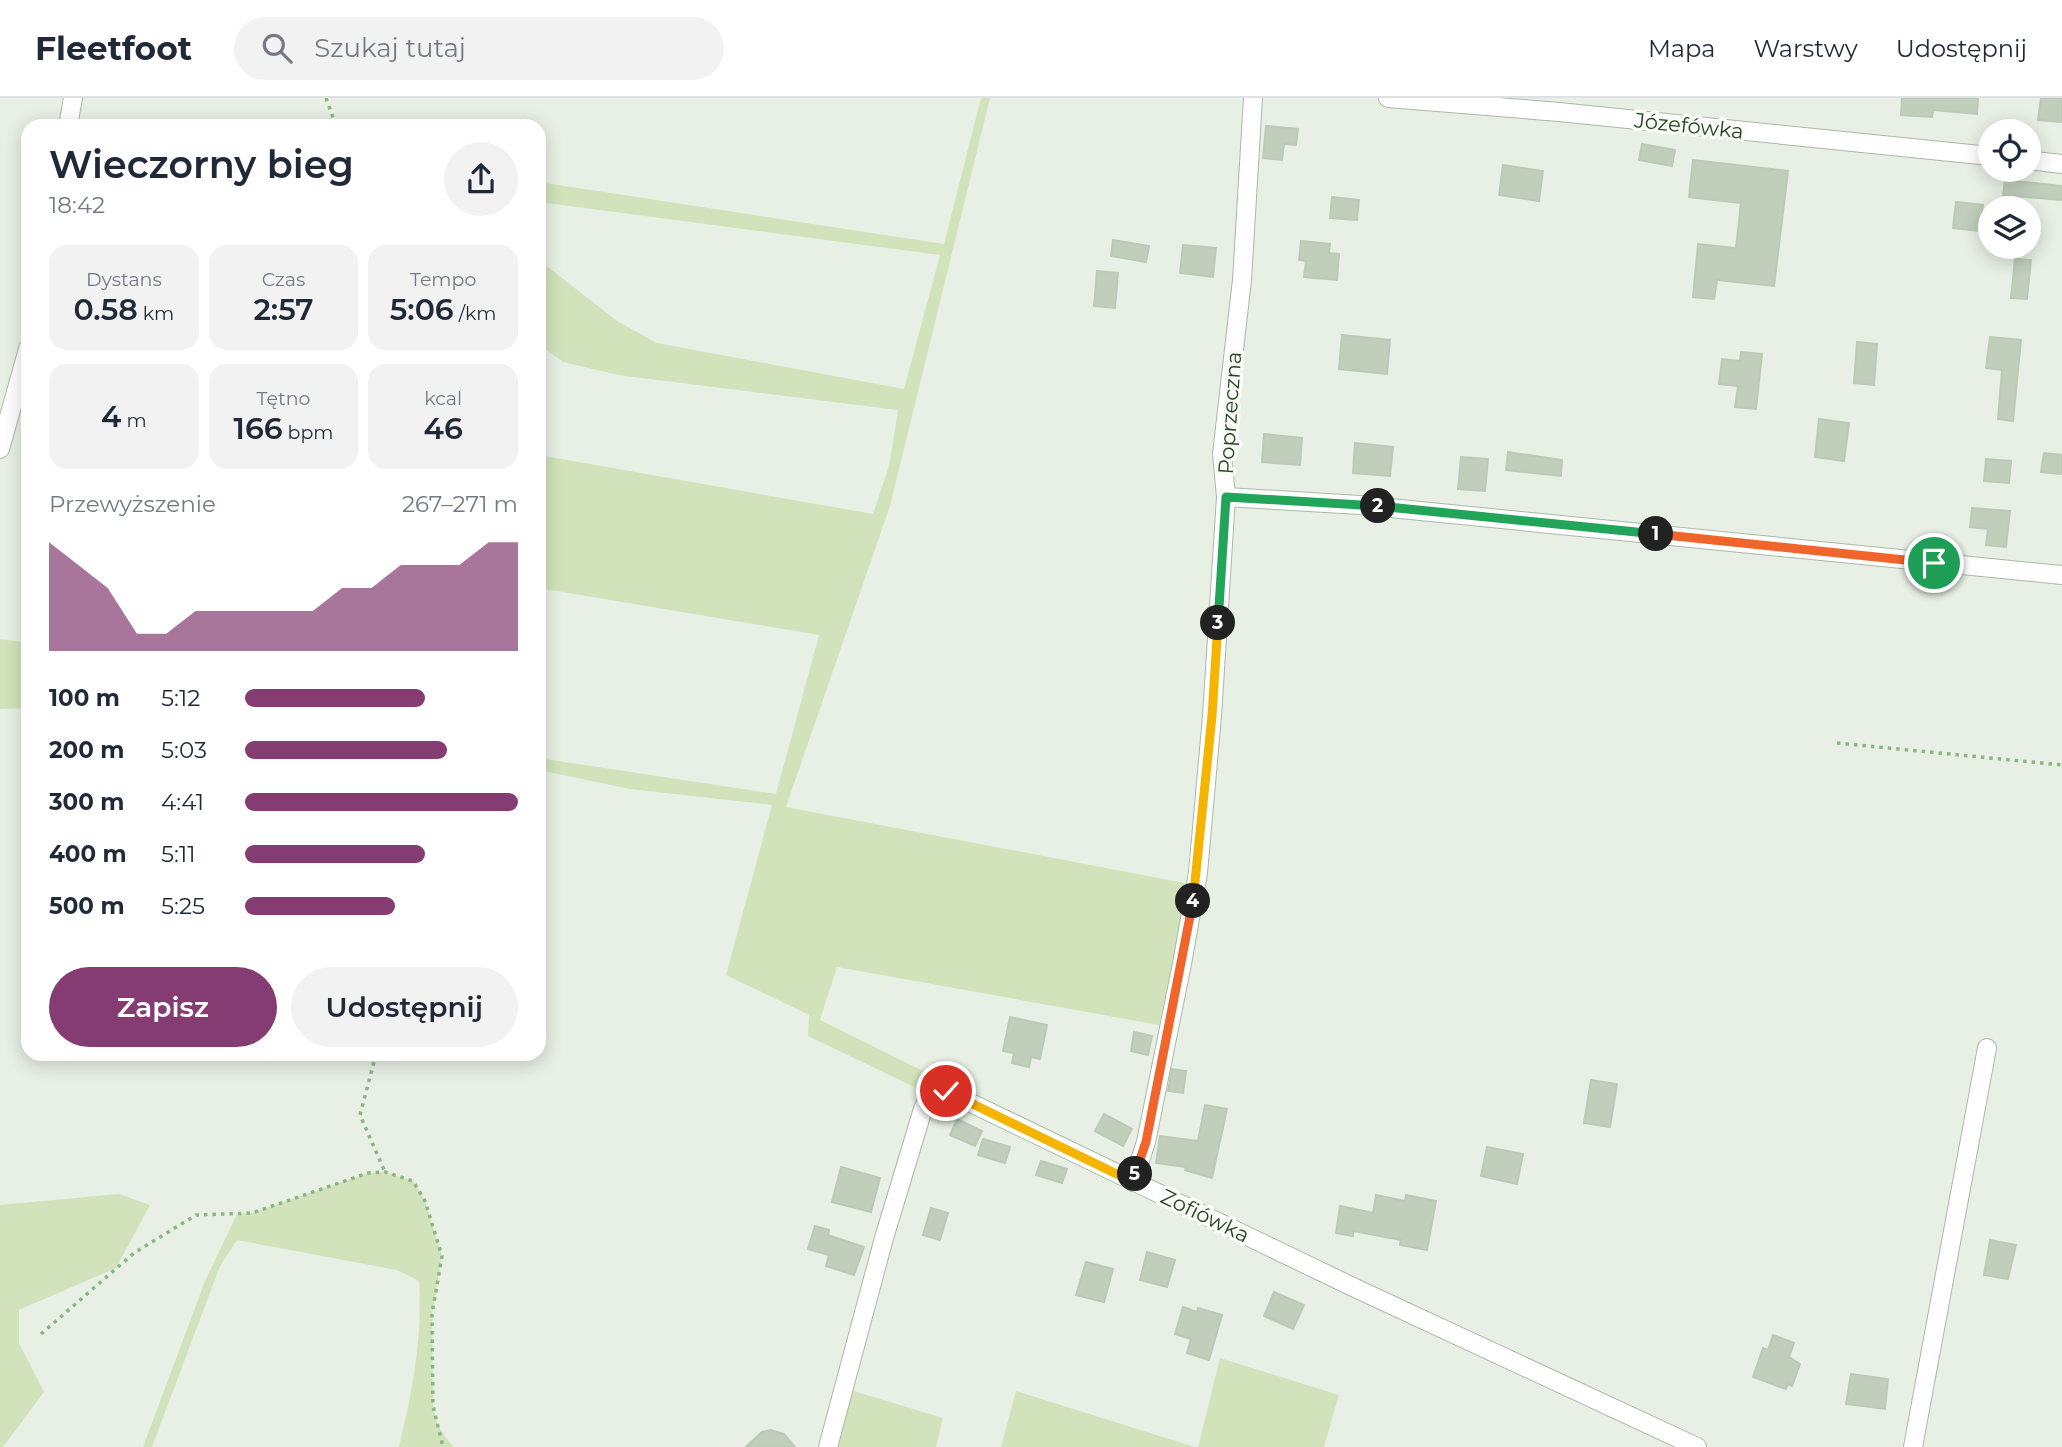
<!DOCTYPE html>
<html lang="pl">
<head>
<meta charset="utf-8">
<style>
  body { margin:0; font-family:Montserrat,sans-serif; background:#f2f2f3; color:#1f2937; height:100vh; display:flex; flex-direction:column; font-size:26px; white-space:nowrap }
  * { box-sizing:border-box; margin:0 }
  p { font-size:23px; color:#747a83 }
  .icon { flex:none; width:38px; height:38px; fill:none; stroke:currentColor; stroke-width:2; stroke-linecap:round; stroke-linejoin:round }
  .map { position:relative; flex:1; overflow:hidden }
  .drawer { position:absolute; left:21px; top:21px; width:525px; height:942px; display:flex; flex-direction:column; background:#fff; border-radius:21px; box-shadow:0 4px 18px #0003 }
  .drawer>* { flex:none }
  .buttons { position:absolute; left:1978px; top:21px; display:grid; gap:14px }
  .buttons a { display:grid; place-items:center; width:63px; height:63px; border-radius:50%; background:#fff; box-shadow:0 4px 18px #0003; font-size:35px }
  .pin { position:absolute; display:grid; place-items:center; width:60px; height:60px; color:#fff; margin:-30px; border:4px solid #fff; border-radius:50%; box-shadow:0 2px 7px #0007 }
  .km { position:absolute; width:35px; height:35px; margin:-18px; border-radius:50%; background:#222; color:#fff; font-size:19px; line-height:35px; text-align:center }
  .round { display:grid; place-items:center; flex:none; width:74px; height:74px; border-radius:37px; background:#f2f2f3 }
  .overview { display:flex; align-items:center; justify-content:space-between; height:119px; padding:0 28px }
  h1 { font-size:38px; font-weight:600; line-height:52px }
  .stats { display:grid; grid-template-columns:repeat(3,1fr); gap:10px; height:119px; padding:7px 28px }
  .stats div { display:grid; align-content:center; border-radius:18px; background:#f2f2f3; text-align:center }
  .stats b { font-size:30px; font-weight:600 }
  .stats small { font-size:19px; font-weight:400 }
  .stats p { font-size:19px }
  .chart { height:196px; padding:14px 28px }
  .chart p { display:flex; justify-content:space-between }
  .chart svg { width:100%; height:126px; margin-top:7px; fill:#843c72; opacity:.7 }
  .cta { display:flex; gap:14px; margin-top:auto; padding:14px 28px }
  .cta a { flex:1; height:80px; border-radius:42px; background:#843c72; color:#fff; font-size:28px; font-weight:600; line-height:80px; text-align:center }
  .cta a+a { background:#f2f2f3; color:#1f2937 }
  ul { padding:0 28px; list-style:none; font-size:23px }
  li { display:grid; grid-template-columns:112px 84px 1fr; align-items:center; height:52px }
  li i { height:18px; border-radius:9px; background:#843c72 }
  header { display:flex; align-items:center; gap:42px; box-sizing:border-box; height:98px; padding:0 35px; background:#fff; border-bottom:2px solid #e0e1e3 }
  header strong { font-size:33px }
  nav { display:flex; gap:38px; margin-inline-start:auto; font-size:24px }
  .search { width:490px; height:63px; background:#f2f2f3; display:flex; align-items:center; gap:18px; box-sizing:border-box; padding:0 24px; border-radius:38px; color:#747a83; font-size:26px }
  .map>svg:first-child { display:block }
  .green { fill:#d2e3bb }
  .building { fill:#c1cebc; stroke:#bbcab6; stroke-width:2 }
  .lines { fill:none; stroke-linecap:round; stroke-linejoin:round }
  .street-casing { stroke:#aab9a6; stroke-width:20 }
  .path { stroke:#8ab781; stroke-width:3.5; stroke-dasharray:3.5 5; stroke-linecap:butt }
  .street { stroke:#fff; stroke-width:18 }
  .split-1-casing { stroke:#fff; stroke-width:14 }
  .split-2-casing { stroke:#fff; stroke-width:14 }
  .split-3-casing { stroke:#fff; stroke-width:14 }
  .split-4-casing { stroke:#fff; stroke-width:14 }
  .split-5-casing { stroke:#fff; stroke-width:14 }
  .split-6-casing { stroke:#fff; stroke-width:14 }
  .split-1 { stroke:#f0652b; stroke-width:9 }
  .split-2 { stroke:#22a559; stroke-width:9 }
  .split-3 { stroke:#22a559; stroke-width:9 }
  .split-4 { stroke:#f5b400; stroke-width:9 }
  .split-5 { stroke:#f0652b; stroke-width:9 }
  .split-6 { stroke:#f5b400; stroke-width:9 }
  .labels { text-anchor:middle; stroke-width:7; stroke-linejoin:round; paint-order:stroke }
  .street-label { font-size:21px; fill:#254421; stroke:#f8fbf6 }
</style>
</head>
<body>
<header>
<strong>Fleetfoot</strong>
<div class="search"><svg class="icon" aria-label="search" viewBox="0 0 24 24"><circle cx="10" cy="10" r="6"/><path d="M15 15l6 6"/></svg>Szukaj tutaj</div>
<nav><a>Mapa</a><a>Warstwy</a><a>Udostępnij</a></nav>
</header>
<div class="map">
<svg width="2062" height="1349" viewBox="0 0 2062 1349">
  <rect width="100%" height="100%" fill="#e8f0e5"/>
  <!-- green -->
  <g class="green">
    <polygon points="981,0 990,0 890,408 786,709 1190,786 1159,927 837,869 820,922 941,982 927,995 808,938 809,917 726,877 772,707 630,691 539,672 539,660 776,696 819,537 539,490 539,357 873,416 889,368 898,312 618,277 563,264 539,246 539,162 617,223 657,245 904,291 940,157 539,104 539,84 944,146"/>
    <polygon points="0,541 28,545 28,610 0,611"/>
    <path d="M 385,1074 L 413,1083 L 425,1103 L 442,1158 L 432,1216 L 433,1308 L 438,1328 L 453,1349 L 399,1349 C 412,1295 423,1239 419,1183 L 397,1172 L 237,1142 L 220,1168 L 152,1349 L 143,1349 L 205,1183 L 237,1116 L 252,1115 L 368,1075 Z"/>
    <polygon points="119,1096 150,1107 116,1170 19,1212 19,1245 44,1294 3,1349 0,1349 0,1107"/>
    <polygon points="1220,1260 1339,1297 1324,1349 1198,1349"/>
    <polygon points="844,1290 943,1320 936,1349 828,1349"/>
    <polygon points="1016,1293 1195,1349 1001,1349"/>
  </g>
  <!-- building -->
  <g class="building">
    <polygon points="1902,0 1978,0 1977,16 1933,12 1932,19 1901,17"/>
    <polygon points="2041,0 2062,0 2062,24 2038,22"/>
    <polygon points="1266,28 1298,31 1296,47 1284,46 1282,62 1263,60"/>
    <polygon points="1642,46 1675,52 1672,68 1639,62"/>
    <polygon points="1693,62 1788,73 1774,188 1717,182 1714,201 1693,199 1698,146 1736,150 1741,105 1689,99"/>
    <polygon points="1503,67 1543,73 1539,103 1499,97"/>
    <polygon points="2005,82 2062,88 2062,102 2003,97"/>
    <polygon points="1332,99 1359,102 1357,122 1330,120"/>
    <polygon points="1956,104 1983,107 1980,133 1953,130"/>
    <polygon points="1113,142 1149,148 1146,164 1111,158"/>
    <polygon points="1301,143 1330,146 1329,155 1339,156 1337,182 1304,179 1306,163 1299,162"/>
    <polygon points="1183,147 1216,150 1213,179 1180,175"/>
    <polygon points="2015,161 2031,162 2027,201 2011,200"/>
    <polygon points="1097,173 1118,175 1115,210 1094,208"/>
    <polygon points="1342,237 1390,242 1387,276 1339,271"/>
    <polygon points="1990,239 2021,242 2013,323 1998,321 2002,272 1986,270"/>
    <polygon points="1857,244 1877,246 1874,287 1854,285"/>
    <polygon points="1741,254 1762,256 1756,311 1735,309 1738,288 1719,286 1722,261 1740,263"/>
    <polygon points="1819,321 1849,325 1844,363 1815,359"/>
    <polygon points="1264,336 1302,340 1300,367 1262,364"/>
    <polygon points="1355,345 1393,349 1390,378 1353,375"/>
    <polygon points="1508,354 1562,362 1561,378 1506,372"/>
    <polygon points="2044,355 2062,357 2062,376 2041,374"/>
    <polygon points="1461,359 1488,361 1485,393 1458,391"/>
    <polygon points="1986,361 2011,363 2009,385 1984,383"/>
    <polygon points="1972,410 2010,413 2006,449 1986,447 1988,431 1970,429"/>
    <polygon points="1010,919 1047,927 1040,961 1031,959 1029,969 1012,965 1014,955 1003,953"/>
    <polygon points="1134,934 1152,938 1148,957 1131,953"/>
    <polygon points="1172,971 1186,973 1183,995 1168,993"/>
    <polygon points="1591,982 1617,986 1610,1029 1584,1025"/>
    <polygon points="1205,1007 1227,1011 1212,1080 1185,1072 1186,1069 1156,1065 1160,1038 1198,1043"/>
    <polygon points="1104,1016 1132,1031 1123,1048 1095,1033"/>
    <polygon points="957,1021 982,1033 975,1048 950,1037"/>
    <polygon points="983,1041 1010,1049 1005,1065 978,1057"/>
    <polygon points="1487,1049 1523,1056 1517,1086 1481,1078"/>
    <polygon points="1041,1063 1067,1071 1062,1085 1036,1077"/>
    <polygon points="841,1069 880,1080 871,1114 832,1104"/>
    <polygon points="1376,1097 1405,1103 1406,1097 1436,1103 1427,1152 1400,1147 1401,1142 1353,1133 1353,1138 1336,1135 1340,1108 1373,1115"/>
    <polygon points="931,1110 948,1115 940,1142 923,1137"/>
    <polygon points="815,1128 829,1132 828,1137 864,1149 854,1177 826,1168 829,1157 808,1151"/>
    <polygon points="1990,1142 2016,1147 2008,1181 1984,1177"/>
    <polygon points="1147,1154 1175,1162 1167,1189 1140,1182"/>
    <polygon points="1086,1164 1113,1171 1104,1204 1076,1197"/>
    <polygon points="1274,1194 1304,1207 1293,1231 1264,1218"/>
    <polygon points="1183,1209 1197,1214 1198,1210 1222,1217 1209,1262 1187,1255 1191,1241 1175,1236"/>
    <polygon points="1773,1237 1794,1245 1789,1259 1800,1266 1792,1288 1788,1286 1786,1291 1753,1279 1763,1250 1768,1252"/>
    <polygon points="1851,1276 1888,1281 1885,1311 1846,1306"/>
    <polygon points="770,1332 784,1336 795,1349 746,1349 762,1334"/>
  </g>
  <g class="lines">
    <!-- street casing -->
    <g class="street-casing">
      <g id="street">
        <polyline points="1388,0 1559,14 1990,58"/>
        <polyline points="68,28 73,0"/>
        <polyline points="2028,62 2062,66"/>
        <polyline points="0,351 28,251"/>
        <polyline points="1226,399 1360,407 2062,477"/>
        <polyline points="1133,1084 1146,1044 1182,866 1198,775 1212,618 1226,399 1222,356 1242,182 1253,0"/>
        <polyline points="828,1349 884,1140 923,1011 929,999 946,993 1355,1190 1697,1349"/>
        <polyline points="1913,1349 1987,950"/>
      </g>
    </g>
    <!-- path -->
    <g class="path">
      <polyline points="326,0 336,28"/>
      <polyline points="1837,645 2062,667"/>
      <polyline points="376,956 360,1017 385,1074"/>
      <polyline points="41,1236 134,1155 196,1117 252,1115 368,1075 385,1074 413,1083 425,1103 442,1158 432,1216 433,1308 443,1349"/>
    </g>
    <!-- street -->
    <use href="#street" class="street"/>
  </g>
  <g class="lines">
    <!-- split-1 casing -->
    <g class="split-1-casing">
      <polyline id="split-1" points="1656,436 1934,465"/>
    </g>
    <!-- split-2 casing -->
    <g class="split-2-casing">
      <polyline id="split-2" points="1378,408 1656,436"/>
    </g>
    <!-- split-3 casing -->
    <g class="split-3-casing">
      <polyline id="split-3" points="1218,525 1226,399 1378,408"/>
    </g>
    <!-- split-4 casing -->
    <g class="split-4-casing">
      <polyline id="split-4" points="1193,803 1212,618 1218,525"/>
    </g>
    <!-- split-5 casing -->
    <g class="split-5-casing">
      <polyline id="split-5" points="1135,1076 1146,1044 1193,803"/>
    </g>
    <!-- split-6 casing -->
    <g class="split-6-casing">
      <polyline id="split-6" points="946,993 1133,1084 1135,1076"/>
    </g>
    <!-- split-1 -->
    <use href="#split-1" class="split-1"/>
    <!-- split-2 -->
    <use href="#split-2" class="split-2"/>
    <!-- split-3 -->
    <use href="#split-3" class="split-3"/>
    <!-- split-4 -->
    <use href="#split-4" class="split-4"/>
    <!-- split-5 -->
    <use href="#split-5" class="split-5"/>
    <!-- split-6 -->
    <use href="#split-6" class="split-6"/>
  </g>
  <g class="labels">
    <!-- street labels -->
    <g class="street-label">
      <text transform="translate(1689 28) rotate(6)" y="7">Józefówka</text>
      <text transform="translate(1230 315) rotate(-86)" y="7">Poprzeczna</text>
      <text transform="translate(1205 1118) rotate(26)" y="7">Zofiówka</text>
    </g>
  </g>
</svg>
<div class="buttons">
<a><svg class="icon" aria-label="locate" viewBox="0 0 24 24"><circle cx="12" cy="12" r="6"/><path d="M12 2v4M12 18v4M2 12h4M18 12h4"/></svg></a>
<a><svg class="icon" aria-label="layers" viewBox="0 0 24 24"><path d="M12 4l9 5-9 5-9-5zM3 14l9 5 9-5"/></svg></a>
</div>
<div class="pin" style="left:1934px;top:465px;background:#1e9e55"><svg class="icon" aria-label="arrive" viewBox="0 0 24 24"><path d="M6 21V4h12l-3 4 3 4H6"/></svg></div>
<div class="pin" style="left:946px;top:993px;background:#d93025"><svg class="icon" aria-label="check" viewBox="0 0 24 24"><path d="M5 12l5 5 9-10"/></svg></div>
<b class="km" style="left:1656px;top:436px">1</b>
<b class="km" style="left:1378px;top:408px">2</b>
<b class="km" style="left:1218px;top:525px">3</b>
<b class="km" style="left:1193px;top:803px">4</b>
<b class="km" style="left:1135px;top:1076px">5</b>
<section class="drawer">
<div class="overview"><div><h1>Wieczorny bieg</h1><p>18:42</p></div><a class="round"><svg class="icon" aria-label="share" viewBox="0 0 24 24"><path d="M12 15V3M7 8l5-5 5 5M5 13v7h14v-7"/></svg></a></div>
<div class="stats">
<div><p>Dystans</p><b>0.58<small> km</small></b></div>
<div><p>Czas</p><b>2:57</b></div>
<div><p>Tempo</p><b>5:06<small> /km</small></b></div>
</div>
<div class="stats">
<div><b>4<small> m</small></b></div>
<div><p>Tętno</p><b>166<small> bpm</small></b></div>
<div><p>kcal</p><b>46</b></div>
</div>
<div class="chart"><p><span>Przewyższenie</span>267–271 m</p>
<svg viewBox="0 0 160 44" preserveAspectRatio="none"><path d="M0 44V6L10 14L20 22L30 38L40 38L50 30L60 30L70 30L80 30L90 30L100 22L110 22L120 14L130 14L140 14L150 6L160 6V44z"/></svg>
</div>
<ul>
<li><b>100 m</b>5:12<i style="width:66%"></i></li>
<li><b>200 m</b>5:03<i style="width:74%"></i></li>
<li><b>300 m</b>4:41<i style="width:100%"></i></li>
<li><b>400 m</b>5:11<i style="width:66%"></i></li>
<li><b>500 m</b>5:25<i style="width:55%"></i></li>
</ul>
<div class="cta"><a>Zapisz</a><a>Udostępnij</a></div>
</section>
</div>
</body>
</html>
